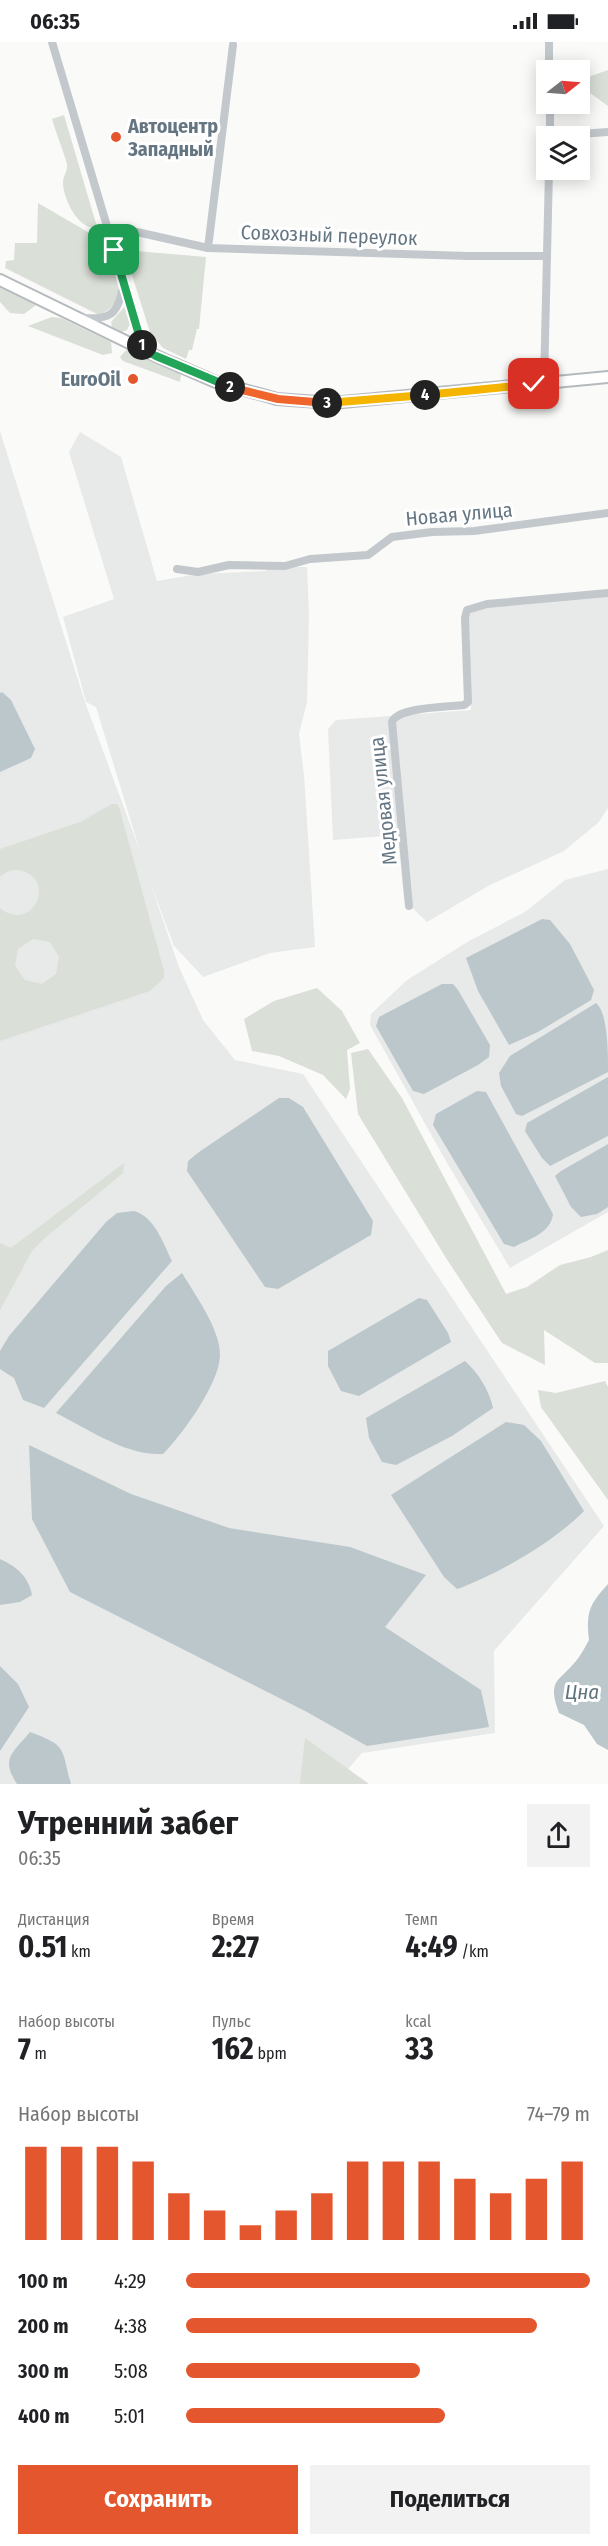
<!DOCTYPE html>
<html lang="ru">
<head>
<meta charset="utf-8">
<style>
  body { margin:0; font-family:"Fira Sans Condensed",sans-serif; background:#f2f2f2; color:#202124; height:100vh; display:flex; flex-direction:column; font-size:22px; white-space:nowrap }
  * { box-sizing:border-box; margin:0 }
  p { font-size:20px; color:#757577 }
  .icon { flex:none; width:33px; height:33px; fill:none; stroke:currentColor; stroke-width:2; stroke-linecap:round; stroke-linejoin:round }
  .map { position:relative; height:1742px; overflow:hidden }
  .drawer { display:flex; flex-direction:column; background:#fff; flex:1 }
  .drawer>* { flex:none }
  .needle { width:39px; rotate:73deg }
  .tools { position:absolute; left:536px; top:18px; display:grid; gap:12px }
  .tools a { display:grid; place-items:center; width:54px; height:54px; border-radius:0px; background:#fff; box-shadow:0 3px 15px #0003; font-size:30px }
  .pin { position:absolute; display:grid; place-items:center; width:51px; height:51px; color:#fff; margin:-26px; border-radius:12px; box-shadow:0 3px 9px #0006 }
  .km { position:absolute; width:30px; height:30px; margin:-15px; border-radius:50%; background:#222; color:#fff; font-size:16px; line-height:30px; text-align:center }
  .round { display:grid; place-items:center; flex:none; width:63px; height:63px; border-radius:0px; background:#f2f2f2 }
  .overview { display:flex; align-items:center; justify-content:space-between; height:102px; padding:0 18px }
  h1 { font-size:33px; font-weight:700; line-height:45px }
  .metrics { display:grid; grid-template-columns:repeat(3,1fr); gap:9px; height:102px; padding:6px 18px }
  .metrics div { display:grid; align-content:center }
  .metrics b { font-size:30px; font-weight:700 }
  .metrics small { font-size:16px; font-weight:400 }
  .metrics p { font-size:16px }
  .chart { height:168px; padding:12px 18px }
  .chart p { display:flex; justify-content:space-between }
  .chart svg { width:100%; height:108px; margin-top:6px; stroke:#e4572e; stroke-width:6 }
  .action { display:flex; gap:12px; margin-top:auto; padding:12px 18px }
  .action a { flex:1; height:69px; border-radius:0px; background:#e4572e; color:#fff; font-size:24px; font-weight:700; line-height:69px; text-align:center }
  .action a+a { background:#f2f2f2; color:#202124 }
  ul { padding:0 18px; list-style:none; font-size:20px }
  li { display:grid; grid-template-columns:96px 72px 1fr; align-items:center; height:45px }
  li i { height:15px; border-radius:8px; background:#e4572e }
  .status { display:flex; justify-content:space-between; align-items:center; height:42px; padding:0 30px; background:#fff; direction:ltr }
  .status svg { height:16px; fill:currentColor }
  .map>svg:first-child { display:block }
  .built { fill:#e8e9e9 }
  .green { fill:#dadfd7; fill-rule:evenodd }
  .water { fill:#bbc7cb }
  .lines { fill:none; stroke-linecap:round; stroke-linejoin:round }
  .major-casing { stroke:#b5babe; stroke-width:14 }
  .minor { stroke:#c3c8cc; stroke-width:8 }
  .major { stroke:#fff; stroke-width:10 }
  .split-1-casing { stroke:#fff; stroke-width:12 }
  .split-2-casing { stroke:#fff; stroke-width:12 }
  .split-3-casing { stroke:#fff; stroke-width:12 }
  .split-4-casing { stroke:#fff; stroke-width:12 }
  .split-5-casing { stroke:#fff; stroke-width:12 }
  .split-1 { stroke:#22a559; stroke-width:8 }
  .split-2 { stroke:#22a559; stroke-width:8 }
  .split-3 { stroke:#f0652b; stroke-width:8 }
  .split-4 { stroke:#f5b400; stroke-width:8 }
  .split-5 { stroke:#f5b400; stroke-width:8 }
  .poi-dot { fill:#e4572e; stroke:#fff; stroke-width:2 }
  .labels { text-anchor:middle; stroke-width:6; stroke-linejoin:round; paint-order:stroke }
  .poi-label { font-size:20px; font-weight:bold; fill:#657683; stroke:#fff; text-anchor:start }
  .street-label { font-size:20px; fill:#657683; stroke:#fff }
  .water-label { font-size:21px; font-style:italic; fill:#60757c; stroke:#fff }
</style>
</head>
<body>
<div class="status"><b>06:35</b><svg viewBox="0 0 49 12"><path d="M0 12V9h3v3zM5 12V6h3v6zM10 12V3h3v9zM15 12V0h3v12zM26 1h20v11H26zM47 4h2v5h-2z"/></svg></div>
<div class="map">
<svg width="608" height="1742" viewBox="0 0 608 1742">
  <rect width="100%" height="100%" fill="#fafaf8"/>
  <!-- built -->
  <g class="built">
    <polygon points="0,389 85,660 140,809 96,665 86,660 63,575 114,557 69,410 80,390 121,415 157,539 198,532 267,529 262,525 307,525 309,572 307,660 299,692 304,733 315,905 270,911 203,935 174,904 150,840 179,925 203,978 235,1018 303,1032 604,1484 494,1609 495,1691 362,1711 335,1742 0,1742"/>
    <polygon points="608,549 608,766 599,780 564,809 490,843 427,880 404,858 398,793 333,798 328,687 336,678 471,668 469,576 473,566"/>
    <polygon points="608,827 608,1170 510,1226 447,1121 370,983 371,972 407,938 469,899 525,870 565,838"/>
  </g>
  <!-- green -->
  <g class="green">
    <polygon points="608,28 608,64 579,43 591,34"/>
    <path d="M 64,73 L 97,185 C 79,190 63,156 63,141 C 63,134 68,129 67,122 C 63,107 56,92 52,77 Z"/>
    <path d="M 38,161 L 105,200 C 115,224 132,260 99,273 L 5,226 L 6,219 L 14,218 L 15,201 L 37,201 Z"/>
    <polygon points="124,208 206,215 199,287 197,287 192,308 189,308 186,317 163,306 150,290"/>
    <polygon points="0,246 36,263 24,272 10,271 0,260"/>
    <polygon points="126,263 131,280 127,288 122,290 112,285 111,280"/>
    <polygon points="52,275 61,276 111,300 112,311 103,313 28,284"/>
    <polygon points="127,307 181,332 180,340 123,319 120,315"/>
    <path d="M 112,762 L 117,762 L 119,765 L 164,929 L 164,936 L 150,949 L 0,999 L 0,866 C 32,892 57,838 22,829 C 14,826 7,829 0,835 L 0,807 L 80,780 ZM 33,897 L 50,900 L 59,915 L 56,932 L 42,942 L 25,938 L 15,924 L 18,907 Z"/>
    <polygon points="317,946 342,969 360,1001 347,1008 350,1047 346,1057 323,1033 279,1014 252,1009 244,977 274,959"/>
    <polygon points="368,1007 402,1056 506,1252 527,1245 560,1223 591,1215 608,1208 608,1321 595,1321 544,1288 545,1323 502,1301 446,1216 358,1072 351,1011"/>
    <polygon points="124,1121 123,1131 46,1195 32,1209 0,1268 0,1201 11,1206"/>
    <polygon points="605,1339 608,1345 608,1458 541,1365 538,1348 556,1351"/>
    <polygon points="305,1696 369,1742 300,1742"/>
  </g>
  <!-- water -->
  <g class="water">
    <polygon points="2,650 11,658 35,707 31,716 0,730 0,651"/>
    <polygon points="542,877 550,878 570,902 594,948 591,958 538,990 509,1003 478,949 466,916"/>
    <polygon points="442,942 453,942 458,948 490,1003 489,1015 478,1023 424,1052 413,1049 376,984 379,975"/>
    <path d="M 596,961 C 608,971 608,1010 608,1030 L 522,1074 L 516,1072 L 501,1044 L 499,1031 L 510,1014 Z"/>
    <polygon points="608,1035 608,1094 550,1124 542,1116 525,1089 527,1081"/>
    <path d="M 477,1049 L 486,1050 L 553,1172 C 551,1191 529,1197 514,1205 L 504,1202 L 433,1083 L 436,1072 Z"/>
    <polygon points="279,1056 289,1056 303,1065 373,1179 371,1193 278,1247 265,1245 187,1129 188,1119 199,1110"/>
    <polygon points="608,1102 608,1165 597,1172 581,1175 571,1165 555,1134 561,1129"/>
    <path d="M 134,1169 C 155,1175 163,1201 172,1219 L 44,1366 L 23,1358 L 14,1336 L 0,1327 L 0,1309 L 9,1294 L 106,1180 L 117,1171 Z"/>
    <path d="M 182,1231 C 195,1253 221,1288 220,1314 C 219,1342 182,1393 163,1412 C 126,1414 88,1387 56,1371 L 166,1244 Z"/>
    <polygon points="419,1256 427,1258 448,1291 451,1300 359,1354 341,1349 328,1324 328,1309"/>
    <path d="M 465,1319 C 479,1332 489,1348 493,1366 L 452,1394 L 396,1423 L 382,1420 L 369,1396 L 366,1376 Z"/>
    <path d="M 506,1380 L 524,1383 L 541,1399 L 584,1469 C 554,1500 496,1533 457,1547 L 444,1535 L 391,1453 Z"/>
    <polygon points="29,1403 131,1452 229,1486 350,1505 426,1533 385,1585 481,1648 489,1685 367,1704 307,1670 70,1550 32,1477"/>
    <path d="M 0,1517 C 17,1525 28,1534 32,1553 L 20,1560 L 0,1563 Z"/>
    <path d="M 608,1542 L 608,1708 L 597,1702 L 584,1683 L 559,1671 C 547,1637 558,1641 576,1619 C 581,1613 585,1605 589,1598 C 586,1570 589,1563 608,1542 Z"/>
    <polygon points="0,1624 18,1642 29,1665 0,1709"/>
    <path d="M 30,1690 C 68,1704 61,1706 71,1742 L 17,1742 C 0,1716 13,1711 30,1690 Z"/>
  </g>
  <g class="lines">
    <!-- major casing -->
    <g class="major-casing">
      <polyline id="major" points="0,238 156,314 216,340 277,357 332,361 608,335"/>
    </g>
    <!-- minor -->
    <g class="minor">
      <polyline points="52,0 144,308"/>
      <polyline points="549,0 549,28"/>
      <polyline points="550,62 550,94"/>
      <polyline points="551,94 608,90"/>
      <polyline points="111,194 124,190 137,190 208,206 468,214 547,214"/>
      <polyline points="208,206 233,3"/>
      <path d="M 82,276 C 110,278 118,273 123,244"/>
      <polyline points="544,341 549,128"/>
      <polyline points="177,527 198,530 229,523 285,524 310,517 368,513 392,495 432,490 474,489 608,471"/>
      <path d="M 409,864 L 392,680 C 398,665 447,665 464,663 L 468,660 L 465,576 L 467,568 L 487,562 L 608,551"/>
    </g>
    <!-- major -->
    <use href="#major" class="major"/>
  </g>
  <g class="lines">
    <!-- split-1 casing -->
    <g class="split-1-casing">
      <polyline id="split-1" points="114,208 142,303"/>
    </g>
    <!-- split-2 casing -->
    <g class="split-2-casing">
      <polyline id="split-2" points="142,303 144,308 156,314 230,345"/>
    </g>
    <!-- split-3 casing -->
    <g class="split-3-casing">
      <polyline id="split-3" points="230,345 278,357 327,361"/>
    </g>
    <!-- split-4 casing -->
    <g class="split-4-casing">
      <polyline id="split-4" points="327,361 425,353"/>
    </g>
    <!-- split-5 casing -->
    <g class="split-5-casing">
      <polyline id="split-5" points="425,353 534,342"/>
    </g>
    <!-- split-1 -->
    <use href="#split-1" class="split-1"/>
    <!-- split-2 -->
    <use href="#split-2" class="split-2"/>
    <!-- split-3 -->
    <use href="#split-3" class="split-3"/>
    <!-- split-4 -->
    <use href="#split-4" class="split-4"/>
    <!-- split-5 -->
    <use href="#split-5" class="split-5"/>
  </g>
  <!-- markers -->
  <g class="poi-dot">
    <circle cx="116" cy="95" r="6"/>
    <circle cx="133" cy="337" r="6"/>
  </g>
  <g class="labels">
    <!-- poi labels -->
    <g class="poi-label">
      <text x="128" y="91">Автоцентр<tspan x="128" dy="23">Западный</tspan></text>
      <text x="121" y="344" text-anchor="end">EuroOil</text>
    </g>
    <!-- street labels -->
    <g class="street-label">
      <text transform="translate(329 193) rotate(2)" y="7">Совхозный переулок</text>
      <text transform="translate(459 472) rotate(-5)" y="7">Новая улица</text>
      <text transform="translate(383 759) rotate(-96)" y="7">Медовая улица</text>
    </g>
    <!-- water labels -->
    <g class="water-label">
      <text x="582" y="1657">Цна</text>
    </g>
  </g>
</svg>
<div class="tools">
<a><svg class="needle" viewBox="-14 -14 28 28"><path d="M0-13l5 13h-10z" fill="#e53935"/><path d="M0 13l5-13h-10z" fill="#757577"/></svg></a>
<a><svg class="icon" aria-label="layers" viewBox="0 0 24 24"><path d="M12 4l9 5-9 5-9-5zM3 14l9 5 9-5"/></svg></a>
</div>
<div class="pin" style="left:114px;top:208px;background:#1e9e55"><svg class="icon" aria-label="arrive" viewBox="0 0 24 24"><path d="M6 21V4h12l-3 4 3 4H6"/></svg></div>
<div class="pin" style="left:534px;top:342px;background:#d93025"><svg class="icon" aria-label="check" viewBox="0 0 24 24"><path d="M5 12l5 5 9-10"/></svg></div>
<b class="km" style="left:142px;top:303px">1</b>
<b class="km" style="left:230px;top:345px">2</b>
<b class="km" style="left:327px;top:361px">3</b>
<b class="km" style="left:425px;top:353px">4</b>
</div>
<section class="drawer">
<div class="overview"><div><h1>Утренний забег</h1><p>06:35</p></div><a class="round"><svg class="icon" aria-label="share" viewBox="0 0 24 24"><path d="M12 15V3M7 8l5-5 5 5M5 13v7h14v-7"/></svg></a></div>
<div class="metrics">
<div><p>Дистанция</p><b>0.51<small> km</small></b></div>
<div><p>Время</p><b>2:27</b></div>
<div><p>Темп</p><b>4:49<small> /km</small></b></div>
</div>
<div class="metrics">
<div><p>Набор высоты</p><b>7<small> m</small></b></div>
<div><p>Пульс</p><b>162<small> bpm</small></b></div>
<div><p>kcal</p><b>33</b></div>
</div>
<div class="chart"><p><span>Набор высоты</span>74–79 m</p>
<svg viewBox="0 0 160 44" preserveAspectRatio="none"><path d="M5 44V6M15 44V6M25 44V6M35 44V12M45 44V25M55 44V32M65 44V38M75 44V32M85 44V25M95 44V12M105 44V12M115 44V12M125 44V19M135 44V25M145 44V19M155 44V12"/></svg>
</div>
<ul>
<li><b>100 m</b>4:29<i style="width:100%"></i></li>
<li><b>200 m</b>4:38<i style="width:87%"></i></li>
<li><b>300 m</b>5:08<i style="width:58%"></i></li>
<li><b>400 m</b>5:01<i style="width:64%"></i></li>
</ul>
<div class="action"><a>Сохранить</a><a>Поделиться</a></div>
</section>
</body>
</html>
